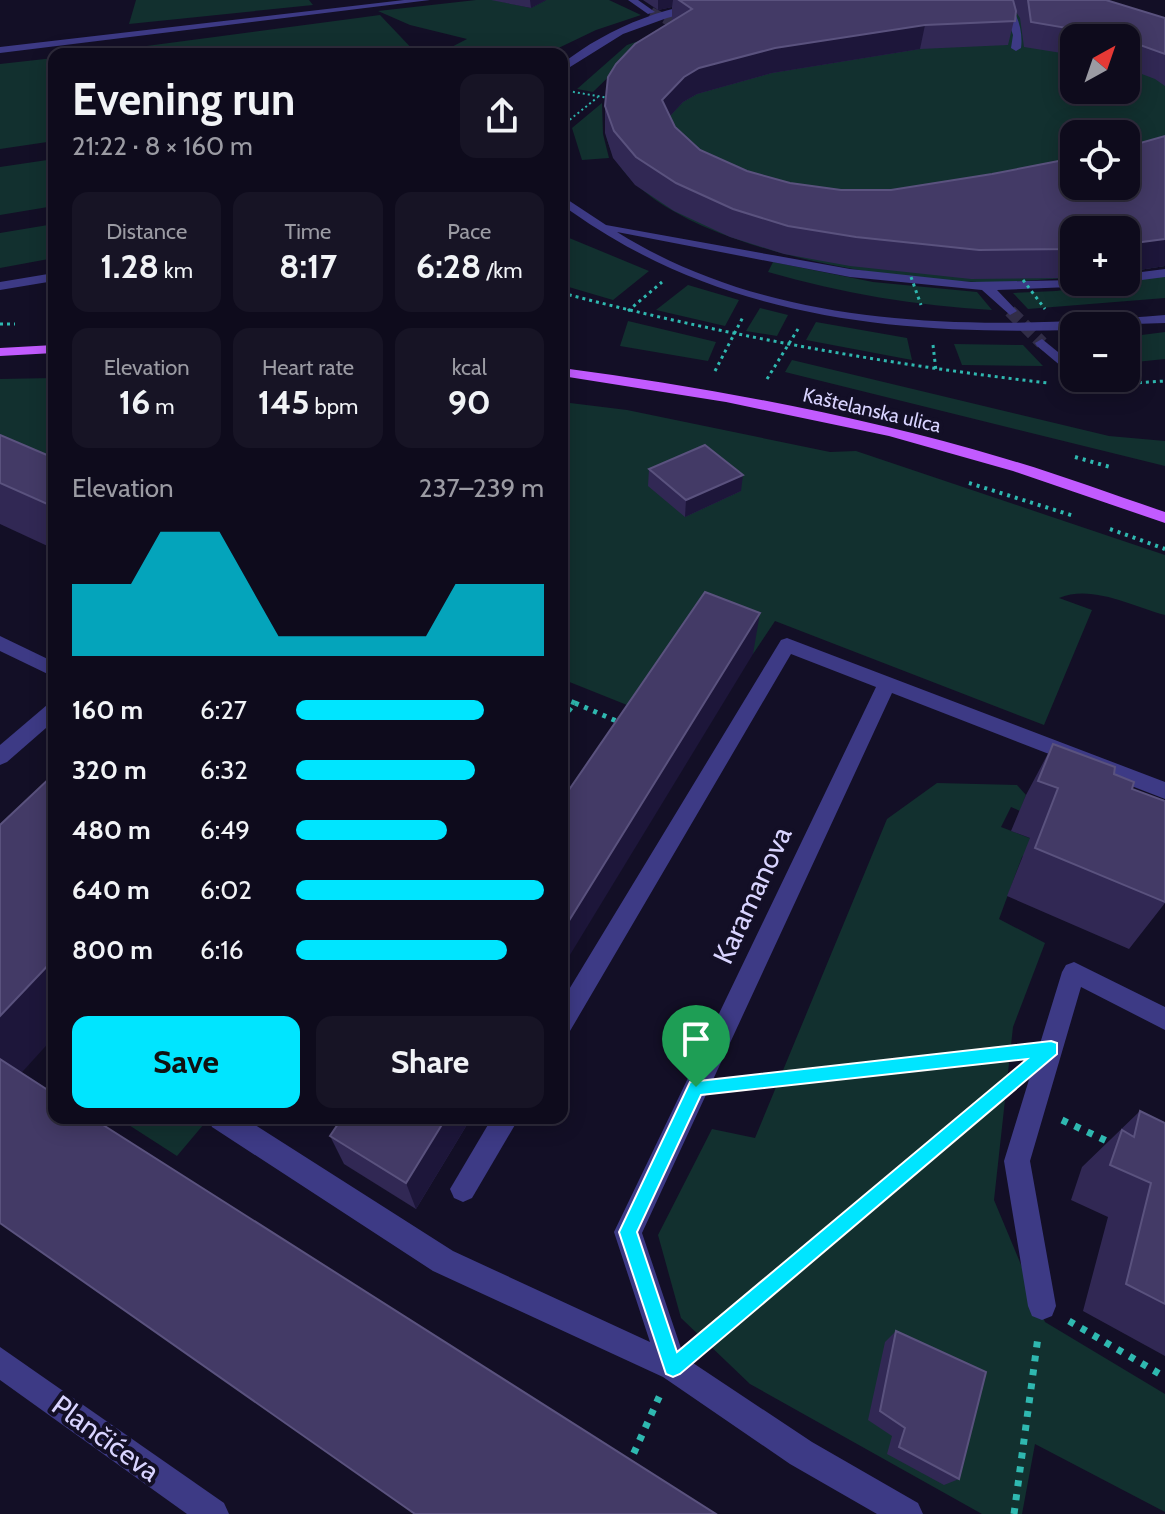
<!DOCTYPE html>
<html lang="en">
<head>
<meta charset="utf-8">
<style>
  body { margin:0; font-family:Cabin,sans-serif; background:#171425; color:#f1f3f6; height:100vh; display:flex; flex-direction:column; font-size:30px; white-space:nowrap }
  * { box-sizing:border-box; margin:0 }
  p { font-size:26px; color:#9b9ba3 }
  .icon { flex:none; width:44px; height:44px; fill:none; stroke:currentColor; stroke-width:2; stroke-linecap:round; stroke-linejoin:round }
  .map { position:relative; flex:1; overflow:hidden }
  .sheet { position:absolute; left:48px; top:48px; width:520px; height:1076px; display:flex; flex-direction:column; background:#0e0b1c; border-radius:16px; box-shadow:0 4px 20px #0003,0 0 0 2px #2e2b3b }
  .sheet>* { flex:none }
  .needle { width:52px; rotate:40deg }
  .controls { position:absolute; left:1060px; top:24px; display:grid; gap:16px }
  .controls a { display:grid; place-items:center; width:80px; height:80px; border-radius:16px; background:#0e0b1c; box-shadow:0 4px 20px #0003,0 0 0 2px #2e2b3b; font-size:40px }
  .pin { position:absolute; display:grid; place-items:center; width:68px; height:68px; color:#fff; margin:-82px -34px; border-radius:50% 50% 50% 0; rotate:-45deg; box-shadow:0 0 8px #0007 }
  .pin .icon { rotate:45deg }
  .round { display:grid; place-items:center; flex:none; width:84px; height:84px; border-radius:16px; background:#171425 }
  .overview { display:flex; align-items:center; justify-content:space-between; height:136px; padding:0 24px }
  h1 { font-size:44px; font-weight:700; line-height:60px }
  .metrics { display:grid; grid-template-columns:repeat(3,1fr); gap:12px; height:136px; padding:8px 24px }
  .metrics div { display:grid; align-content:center; border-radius:16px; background:#171425; text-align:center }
  .metrics b { font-size:34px; font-weight:700 }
  .metrics small { font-size:22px; font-weight:400 }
  .metrics p { font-size:22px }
  .chart { height:224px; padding:16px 24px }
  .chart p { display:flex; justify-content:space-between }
  .chart svg { width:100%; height:144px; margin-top:8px; fill:#00e5ff; opacity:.7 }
  .primary-button { display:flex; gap:16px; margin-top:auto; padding:16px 24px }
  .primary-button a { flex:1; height:92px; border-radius:16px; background:#00e5ff; color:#111; font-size:32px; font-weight:700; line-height:92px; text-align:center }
  .primary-button a+a { background:#171425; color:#f1f3f6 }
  ul { padding:0 24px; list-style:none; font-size:26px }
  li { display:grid; grid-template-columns:128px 96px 1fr; align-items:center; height:60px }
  li i { height:20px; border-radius:10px; background:#00e5ff }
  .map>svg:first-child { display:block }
  .green { fill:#12302f; fill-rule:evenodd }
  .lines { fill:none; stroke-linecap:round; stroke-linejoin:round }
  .minor-tunnel-far1 { stroke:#312d47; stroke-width:10; stroke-dasharray:10 5; stroke-linecap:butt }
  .minor-tunnel { stroke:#312d47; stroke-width:13; stroke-dasharray:13 6; stroke-linecap:butt }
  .path-far4 { stroke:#2fb8b0; stroke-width:2; stroke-dasharray:2 3; stroke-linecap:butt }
  .path-far3 { stroke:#2fb8b0; stroke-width:3; stroke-dasharray:3 4; stroke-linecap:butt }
  .path-far2 { stroke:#2fb8b0; stroke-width:4; stroke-dasharray:3 5; stroke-linecap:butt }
  .path-far1 { stroke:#2fb8b0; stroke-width:5; stroke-dasharray:4 6; stroke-linecap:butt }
  .path { stroke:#2fb8b0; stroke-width:7; stroke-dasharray:6 8; stroke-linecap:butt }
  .minor { fill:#3d3a85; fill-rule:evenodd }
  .major { fill:#c25bff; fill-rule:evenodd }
  .path-bridge { stroke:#2fb8b0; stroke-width:3; stroke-dasharray:3 4; stroke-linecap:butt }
  .wall { fill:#312854 }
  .shaded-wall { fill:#1d163a }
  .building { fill:#433a66; stroke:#5a527e; stroke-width:2 }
  .route { fill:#00e5ff; stroke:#fff; stroke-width:2; fill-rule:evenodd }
  .labels { text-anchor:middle; stroke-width:8; stroke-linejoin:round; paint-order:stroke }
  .far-street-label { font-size:20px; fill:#d9d4ff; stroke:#130f26 }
  .near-street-label { font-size:28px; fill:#d9d4ff; stroke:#130f26 }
</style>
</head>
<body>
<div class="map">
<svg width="1165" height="1514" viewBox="0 0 1165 1514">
  <rect width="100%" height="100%" fill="#130f26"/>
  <!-- green -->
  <g class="green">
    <polygon points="136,0 309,0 313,5 129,24"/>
    <polygon points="476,0 494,0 531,8 546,0 609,0 641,15 596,30 546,54 438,54 467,39 410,25 378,11"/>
    <path d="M 1014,0 L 1098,18 L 1008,12 L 1165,44 L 1165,266 L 1126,272 L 1126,230 L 1074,230 L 1074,278 C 1042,279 1009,283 977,282 C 885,281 629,243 606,135 C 600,107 620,80 630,56 L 593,92 L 577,89 L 627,45 L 688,24 ZM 1074,38 L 1126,38 L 1126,90 L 1074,90 ZM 1074,134 L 1126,134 L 1126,186 L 1074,186 Z"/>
    <polygon points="380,15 417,54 86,54"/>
    <polygon points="54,58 54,141 0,149 0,64"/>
    <polygon points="602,103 603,134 609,158 582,160 572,128"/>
    <polygon points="54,159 54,206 0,215 0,167"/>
    <polygon points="54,224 54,258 0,268 0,233"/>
    <polygon points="562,235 649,271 613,300 562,285"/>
    <path d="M 773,262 L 873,282 L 977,292 L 992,310 C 917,306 841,293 768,272 Z"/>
    <polygon points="1165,276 1165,298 1028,309 1013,293 1056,291"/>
    <polygon points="688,285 739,300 725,326 656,310"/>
    <polygon points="760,308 788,315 777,336 746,331"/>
    <polygon points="628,321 716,342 708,361 620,346"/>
    <polygon points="816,322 907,338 912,360 806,340"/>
    <polygon points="1165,332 1165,359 1126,363 1126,337"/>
    <polygon points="954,344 1023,345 1043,366 962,365"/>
    <polygon points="792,360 1109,436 1165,441 1165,466 785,372"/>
    <polygon points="54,378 54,473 0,451 0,379"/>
    <path d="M 562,402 L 627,410 L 830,452 L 856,451 L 1165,555 L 1165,615 C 1132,606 1091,584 1059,598 L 1092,610 L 1044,725 L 775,621 L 753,654 L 700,633 L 647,713 L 562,679 Z"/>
    <polygon points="937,783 1017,785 1026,795 1020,811 1011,807 1001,827 1037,841 1022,857 999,919 1045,943 1013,1027 994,1200 1045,1322 1165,1394 1165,1512 1035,1444 1022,1514 982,1514 750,1384 681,1318 658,1235 712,1129 755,1138 887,819"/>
    <polygon points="118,1118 209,1118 177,1156"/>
  </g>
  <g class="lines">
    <!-- minor-tunnel-far1 -->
    <polyline class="minor-tunnel-far1" points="651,12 694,33"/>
    <!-- minor-tunnel -->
    <polyline class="minor-tunnel" points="1010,311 1042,343"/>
    <!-- path-far4 -->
    <g class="path-far4">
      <polyline points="568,91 609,98"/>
      <polyline points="562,126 598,97"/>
    </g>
    <!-- path-far3 -->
    <g class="path-far3">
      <path d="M 562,293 C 722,335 883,364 1048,383"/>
      <polyline points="628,311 662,282"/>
      <polyline points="0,324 15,324"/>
      <polyline points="933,345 936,371"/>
      <polyline points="715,371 744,315"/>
      <polyline points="767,379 798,329"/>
      <polyline points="1090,386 1165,381"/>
    </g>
    <!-- path-far2 -->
    <g class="path-far2">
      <polyline points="1075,457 1110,467"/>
      <polyline points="969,483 1074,516"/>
      <polyline points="1110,529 1165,549"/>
    </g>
    <!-- path-far1 -->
    <g class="path-far1">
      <polyline points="562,698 575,703 562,719"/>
      <polyline points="575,703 621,723"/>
    </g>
    <!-- path -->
    <g class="path">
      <polyline points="734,1083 1018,1052"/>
      <polyline points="1062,1120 1111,1143"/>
      <polyline points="1069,1321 1165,1377"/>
      <polyline points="700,1345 1004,1088"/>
      <polyline points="628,1466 660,1395"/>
      <polyline points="1014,1514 1038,1337"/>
    </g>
    <!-- minor -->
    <g class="minor">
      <polygon points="404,0 430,0 0,53 0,47"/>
      <polygon points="628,0 638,0 655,12 648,14"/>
      <path d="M 736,0 L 667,18 L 623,34 L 562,72 L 562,64 C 608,27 676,0 736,0 Z"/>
      <path d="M 1008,5 C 1019,14 1023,34 1021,48 L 1016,51 L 1011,48 L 1013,35 L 1004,8 Z"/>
      <path d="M 562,196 L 606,225 L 850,269 L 971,282 L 1074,280 L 1074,282 L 1099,282 L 1093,286 L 997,290 L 1017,311 L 1010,315 L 982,290 L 850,277 L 617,232 C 779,333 982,330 1165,315 L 1165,323 L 1074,326 L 1074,330 C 895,335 722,318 572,212 L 562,205 Z"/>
      <polygon points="1165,269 1165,277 1126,282 1126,274"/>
      <polygon points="54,273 54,281 0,290 0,282"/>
      <polygon points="1042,339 1074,365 1074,377 1037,346 1035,343"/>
      <polygon points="0,636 54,662 54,677 0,651"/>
      <polygon points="787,638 1165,782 1165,799 892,693 642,1233 684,1357 812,1442 918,1503 923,1514 877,1514 790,1464 663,1377 433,1271 212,1127 208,1118 244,1118 453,1251 650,1342 614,1232 876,687 791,654 570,1031 562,1034 562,1001 781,640"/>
      <polygon points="54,703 54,721 7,762 0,765 0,745 47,705"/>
      <polygon points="1074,962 1165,1007 1165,1030 1081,987 1030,1161 1056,1306 1052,1316 1042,1320 1032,1316 1028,1306 1004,1161 1062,972 1066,965"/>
      <polygon points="492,1118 519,1118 472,1198 463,1202 454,1198 450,1189"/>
      <polygon points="0,1347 224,1503 229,1514 187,1514 0,1380"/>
    </g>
    <!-- major -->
    <g class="major">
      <polygon points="54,345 54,353 0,356 0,348"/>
      <path d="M 562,368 C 711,388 859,415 1003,458 C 1058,474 1111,494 1165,512 L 1165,523 L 1013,471 L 889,436 L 726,402 L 562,376 Z"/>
    </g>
    <!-- path-bridge -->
    <g class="path-bridge">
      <polyline points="911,277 921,305"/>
      <polyline points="1023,280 1045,309"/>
    </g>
  </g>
  <!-- wall -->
  <g class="wall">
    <polygon points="491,0 546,0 531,8"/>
    <polygon points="643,0 1106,0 1165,18 1165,86 1155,79 1126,68 1126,38 1074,38 1074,55 1024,47 1020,18 1016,12 1008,45 920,49 772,73 697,94 683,102 670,116 675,127 700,150 747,171 790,183 841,190 1074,186 1165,136 1165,266 1126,272 1074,230 1074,278 971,279 850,266 784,254 730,237 674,211 635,185 613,158 605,133 605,106 673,21 672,20 672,7 658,10"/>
    <polygon points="0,435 54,458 54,549 0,524"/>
    <polygon points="649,469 741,491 685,517 648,486"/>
    <polygon points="1053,744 1114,774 1132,789 1165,801 1165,903 1129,949 1007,896 1030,838 1011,831 1026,795"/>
    <polygon points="1140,1111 1165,1123 1165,1356 1083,1311 1108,1217 1071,1200 1082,1167"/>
    <polygon points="471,1118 416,1209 344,1164 330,1136"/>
    <polygon points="896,1331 959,1479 944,1485 887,1454 892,1436 868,1420 885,1342"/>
  </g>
  <!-- shaded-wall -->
  <g class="shaded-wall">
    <polygon points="530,0 546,0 531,8"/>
    <polygon points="658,0 673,0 672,7 658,10"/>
    <polygon points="925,25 920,49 772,73 697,94 683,102 660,127 662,100 684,77 699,68 775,48"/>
    <polygon points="1165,239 1165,266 1126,272 1126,244"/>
    <polygon points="743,475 741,491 685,517 686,500"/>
    <polygon points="760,613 753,654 562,968 562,932"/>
    <polygon points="54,959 54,1037 14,1081 0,1068 0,1016"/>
    <polygon points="446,1118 471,1118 416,1209 406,1183"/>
  </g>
  <!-- building -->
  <g class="building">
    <polygon points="679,0 1013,0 1016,11 1015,21 925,25 775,48 699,68 684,77 662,100 675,127 700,150 747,171 790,183 841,190 891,190 992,174 1074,158 1074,186 1126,186 1126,147 1165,136 1165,239 1126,244 1126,230 1074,230 1074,249 979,250 856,237 788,226 733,209 676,183 636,157 614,131 605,106 608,77 616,64 635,44 692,9"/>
    <polygon points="1028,0 1106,0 1165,18 1165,54 1126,40 1126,38 1031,22"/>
    <polygon points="0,435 54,458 54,507 0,483"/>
    <polygon points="705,445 743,475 686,500 649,469"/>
    <polygon points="705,592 760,613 562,932 562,800"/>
    <polygon points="1053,744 1115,767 1114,774 1134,782 1132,789 1165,801 1165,902 1035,848 1058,788 1038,781"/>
    <polygon points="54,774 54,959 0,1016 0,825"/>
    <polygon points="0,1059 54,1094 54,1118 92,1118 716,1514 415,1514 0,1223"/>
    <polygon points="1140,1111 1165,1123 1165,1304 1126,1284 1151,1183 1110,1165 1122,1130 1134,1137"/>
    <polygon points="342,1118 446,1118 406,1183 330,1136"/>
    <polygon points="896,1331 986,1372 959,1479 899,1447 905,1428 880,1411"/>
  </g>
  <!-- route -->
  <path class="route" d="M 1051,1041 L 1057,1043 L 1057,1054 L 680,1374 L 673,1377 L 666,1374 L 619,1232 L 690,1082 ZM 1027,1059 L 677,1352 L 637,1232 L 701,1095 Z"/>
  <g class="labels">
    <!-- far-street labels -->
    <g class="far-street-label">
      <text transform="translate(872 410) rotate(13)" y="7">Kaštelanska ulica</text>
    </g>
    <!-- near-street labels -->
    <g class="near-street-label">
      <text transform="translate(752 895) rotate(-65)" y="10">Karamanova</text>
      <text transform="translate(106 1438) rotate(36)" y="10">Plančićeva</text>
    </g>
  </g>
</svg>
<div class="controls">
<a><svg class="needle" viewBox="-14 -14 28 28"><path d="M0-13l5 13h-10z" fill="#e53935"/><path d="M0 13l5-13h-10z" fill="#9b9ba3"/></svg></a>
<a><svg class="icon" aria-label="locate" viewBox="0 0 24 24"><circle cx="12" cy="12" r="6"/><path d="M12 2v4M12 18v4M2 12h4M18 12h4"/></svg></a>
<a>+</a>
<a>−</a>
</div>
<div class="pin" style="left:696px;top:1087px;background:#1e9e55"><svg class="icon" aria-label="arrive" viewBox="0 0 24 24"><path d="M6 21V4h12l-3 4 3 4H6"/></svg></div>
<section class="sheet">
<div class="overview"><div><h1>Evening run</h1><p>21:22 · 8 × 160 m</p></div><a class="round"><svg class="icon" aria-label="share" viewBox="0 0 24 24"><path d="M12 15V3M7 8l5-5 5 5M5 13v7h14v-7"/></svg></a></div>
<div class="metrics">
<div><p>Distance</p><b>1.28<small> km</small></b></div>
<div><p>Time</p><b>8:17</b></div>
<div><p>Pace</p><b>6:28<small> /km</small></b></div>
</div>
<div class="metrics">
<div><p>Elevation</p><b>16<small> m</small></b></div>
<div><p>Heart rate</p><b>145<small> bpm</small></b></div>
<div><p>kcal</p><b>90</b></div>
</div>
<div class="chart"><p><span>Elevation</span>237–239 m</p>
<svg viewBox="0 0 160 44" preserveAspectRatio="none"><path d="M0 44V22L10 22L20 22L30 6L40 6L50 6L60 22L70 38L80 38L90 38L100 38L110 38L120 38L130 22L140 22L150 22L160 22V44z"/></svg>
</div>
<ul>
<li><b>160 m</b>6:27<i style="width:76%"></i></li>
<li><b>320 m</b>6:32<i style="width:72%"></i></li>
<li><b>480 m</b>6:49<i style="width:61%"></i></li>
<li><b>640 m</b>6:02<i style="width:100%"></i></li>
<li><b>800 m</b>6:16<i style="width:85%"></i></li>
</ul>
<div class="primary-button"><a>Save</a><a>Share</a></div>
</section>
</div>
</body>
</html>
